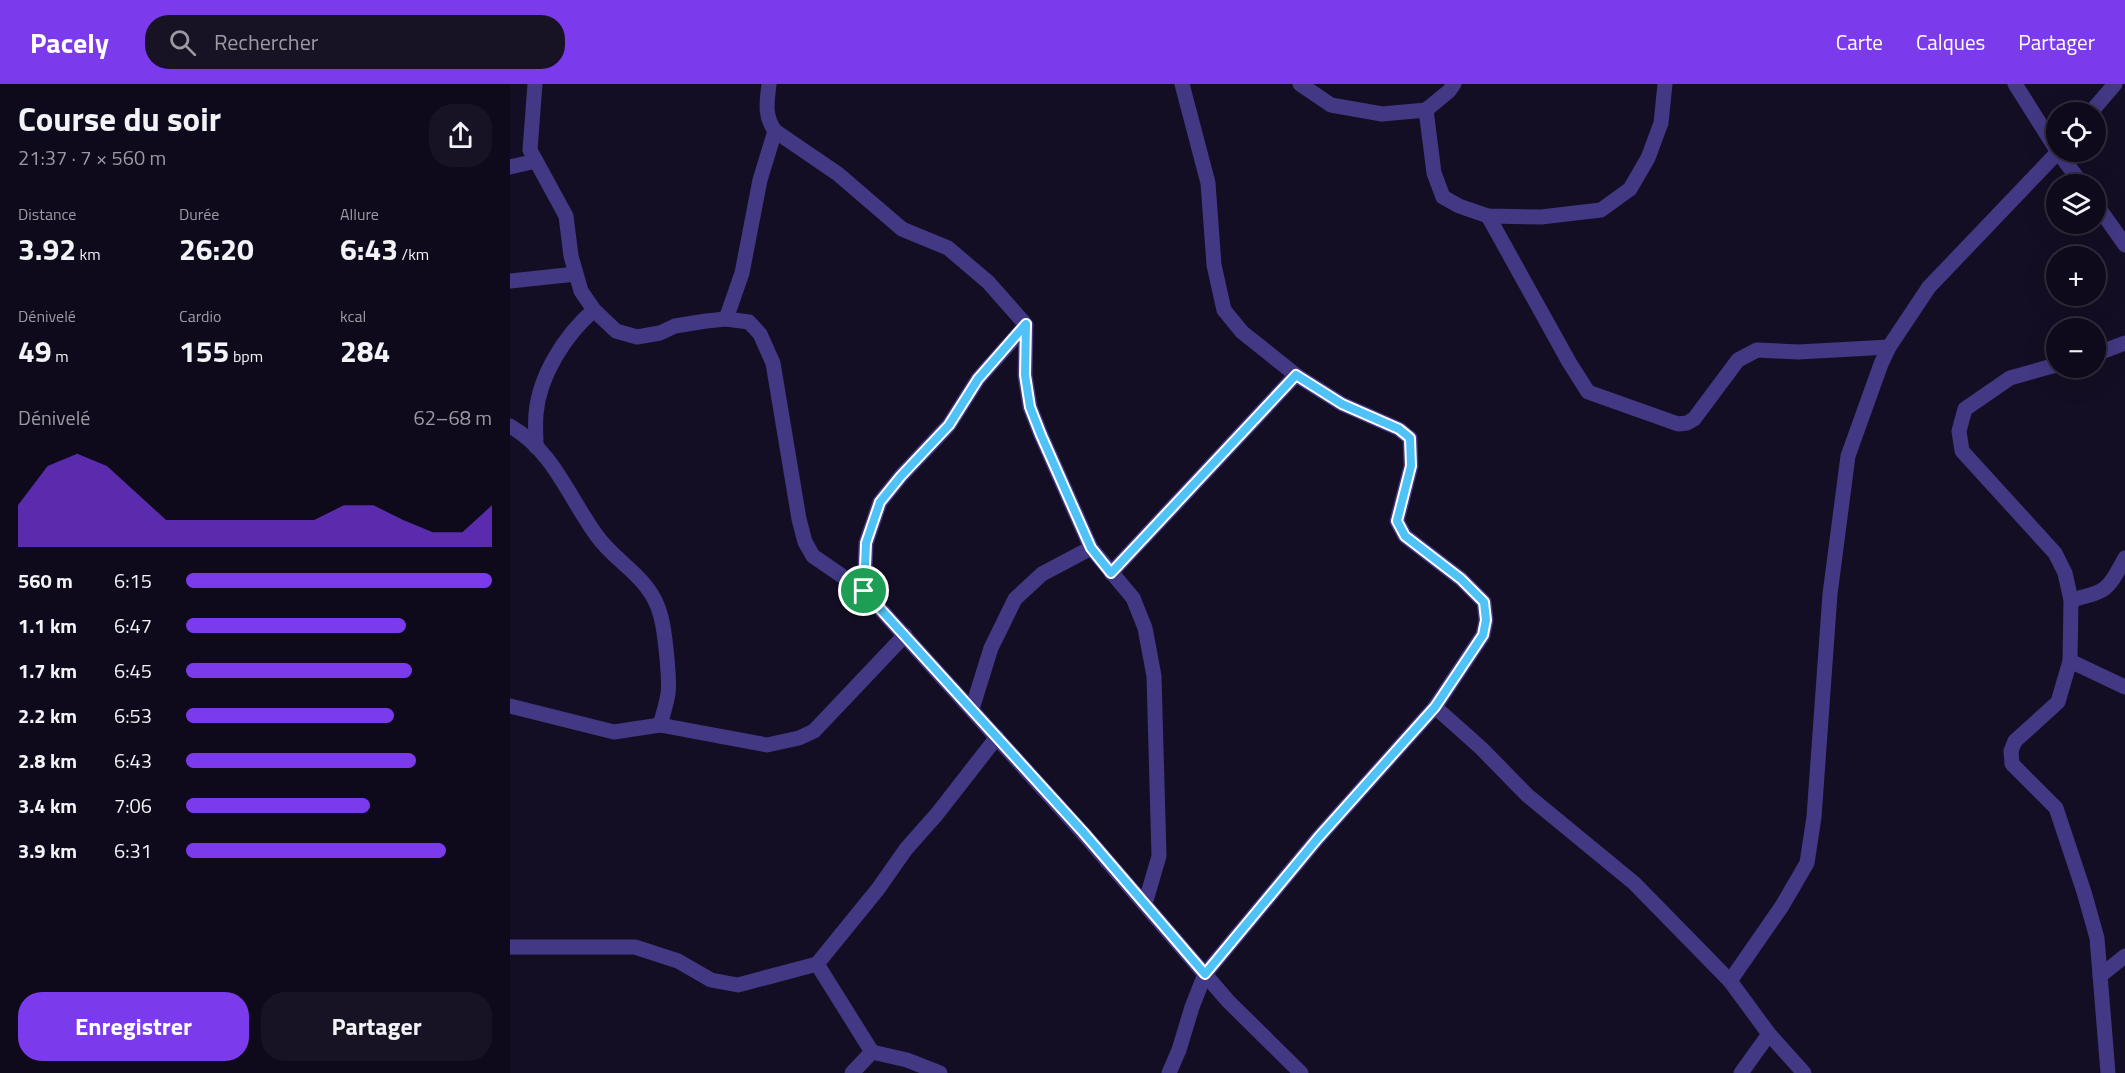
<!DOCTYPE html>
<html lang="fr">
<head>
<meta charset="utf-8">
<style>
  body { margin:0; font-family:"Titillium Web",sans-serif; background:#181324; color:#f1f3f6; height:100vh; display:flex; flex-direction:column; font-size:22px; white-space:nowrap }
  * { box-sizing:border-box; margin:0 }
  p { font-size:20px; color:#9b9aa3 }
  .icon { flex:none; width:33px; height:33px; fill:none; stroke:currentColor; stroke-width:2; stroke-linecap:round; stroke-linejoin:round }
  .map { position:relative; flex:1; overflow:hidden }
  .side { display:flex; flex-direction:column; background:#0f0a1b; width:510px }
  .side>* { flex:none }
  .controls { position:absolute; left:1536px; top:18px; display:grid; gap:12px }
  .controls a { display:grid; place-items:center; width:60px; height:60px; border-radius:50%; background:#0f0a1b; box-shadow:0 6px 24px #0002,0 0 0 2px #2f2b3a; font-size:30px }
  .pin { position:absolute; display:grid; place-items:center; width:51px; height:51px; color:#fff; margin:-26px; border:3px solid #fff; border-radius:50%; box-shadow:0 2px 6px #0007 }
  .round { display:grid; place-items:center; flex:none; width:63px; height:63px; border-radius:24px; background:#181324 }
  .headline { display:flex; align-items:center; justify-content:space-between; height:102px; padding:0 18px }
  h1 { font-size:33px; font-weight:700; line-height:45px }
  .metrics { display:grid; grid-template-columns:repeat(3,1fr); gap:9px; height:102px; padding:6px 18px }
  .metrics div { display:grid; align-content:center }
  .metrics b { font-size:30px; font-weight:700 }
  .metrics small { font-size:16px; font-weight:400 }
  .metrics p { font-size:16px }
  .chart { height:168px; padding:12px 18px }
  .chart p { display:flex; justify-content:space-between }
  .chart svg { width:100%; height:108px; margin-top:6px; fill:#7c3aed; opacity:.7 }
  .button { display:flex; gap:12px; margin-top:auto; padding:12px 18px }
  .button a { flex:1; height:69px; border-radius:24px; background:#7c3aed; color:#fff; font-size:24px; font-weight:700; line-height:69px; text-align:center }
  .button a+a { background:#181324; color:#f1f3f6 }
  ul { padding:0 18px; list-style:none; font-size:20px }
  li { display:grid; grid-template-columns:96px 72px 1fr; align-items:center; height:45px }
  li i { height:15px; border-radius:8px; background:#7c3aed }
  header { display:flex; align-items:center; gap:36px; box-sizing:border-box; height:84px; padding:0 30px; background:#7c3aed; color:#fff }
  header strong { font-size:28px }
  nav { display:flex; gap:33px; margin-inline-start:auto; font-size:21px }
  .search { width:420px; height:54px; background:#181324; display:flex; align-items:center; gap:15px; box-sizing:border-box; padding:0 21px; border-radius:24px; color:#9b9aa3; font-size:22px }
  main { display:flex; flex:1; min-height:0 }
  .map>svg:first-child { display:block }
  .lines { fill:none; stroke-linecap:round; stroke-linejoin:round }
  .minor { stroke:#423883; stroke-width:15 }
  .route-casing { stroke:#fff; stroke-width:12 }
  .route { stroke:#4fc3f7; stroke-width:8 }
</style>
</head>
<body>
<header>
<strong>Pacely</strong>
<div class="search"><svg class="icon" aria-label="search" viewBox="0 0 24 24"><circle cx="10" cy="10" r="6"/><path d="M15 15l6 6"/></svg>Rechercher</div>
<nav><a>Carte</a><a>Calques</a><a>Partager</a></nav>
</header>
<main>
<section class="side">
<div class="headline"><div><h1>Course du soir</h1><p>21:37 · 7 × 560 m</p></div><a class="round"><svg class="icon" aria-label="share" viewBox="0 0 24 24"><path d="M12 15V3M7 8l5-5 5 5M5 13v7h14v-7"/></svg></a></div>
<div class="metrics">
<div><p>Distance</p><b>3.92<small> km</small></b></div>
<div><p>Durée</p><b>26:20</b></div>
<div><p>Allure</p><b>6:43<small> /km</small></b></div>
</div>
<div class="metrics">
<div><p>Dénivelé</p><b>49<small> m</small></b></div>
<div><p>Cardio</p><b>155<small> bpm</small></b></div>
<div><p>kcal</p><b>284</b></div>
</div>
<div class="chart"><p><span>Dénivelé</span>62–68 m</p>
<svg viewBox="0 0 160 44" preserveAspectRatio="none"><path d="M0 44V27L10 11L20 6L30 11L40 22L50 33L60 33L70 33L80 33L90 33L100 33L110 27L120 27L130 33L140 38L150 38L160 27V44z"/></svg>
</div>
<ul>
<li><b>560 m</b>6:15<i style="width:100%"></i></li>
<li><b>1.1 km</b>6:47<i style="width:72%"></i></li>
<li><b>1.7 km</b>6:45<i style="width:74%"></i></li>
<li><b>2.2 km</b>6:53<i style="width:68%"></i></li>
<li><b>2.8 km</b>6:43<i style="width:75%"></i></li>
<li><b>3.4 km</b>7:06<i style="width:60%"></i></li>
<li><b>3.9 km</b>6:31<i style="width:85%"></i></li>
</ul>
<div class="button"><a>Enregistrer</a><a>Partager</a></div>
</section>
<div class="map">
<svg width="1615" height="989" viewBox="0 0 1615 989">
  <rect width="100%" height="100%" fill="#140e24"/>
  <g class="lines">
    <!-- minor -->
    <g class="minor">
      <polyline points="25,0 20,66 56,132 61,172 71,207 84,226 106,247 127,253 150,249 165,242 196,237 216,235 239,238 250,250 263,279 289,435 295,458 303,472 354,507 573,749 718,917 791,989"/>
      <path d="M 259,0 C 257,18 254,32 265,47 L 328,90 L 392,145 L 438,164 L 478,198 L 516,241 L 515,291 L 520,323 L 531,351 L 581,464 L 623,514 L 635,544 L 644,592 L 649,772 L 635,820"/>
      <polyline points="790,0 821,21 872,30 916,26"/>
      <polyline points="944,0 939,7 916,26 924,89 933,113 949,122 978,132 1031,133 1091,126 1120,105 1138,74 1151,39 1155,0"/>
      <polyline points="1505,0 1546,65"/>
      <polyline points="1581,28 1605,0"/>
      <polyline points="1548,68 1572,100"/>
      <polyline points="0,83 26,77"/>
      <polyline points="1586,120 1615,161"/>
      <polyline points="978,132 1059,278 1078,308 1168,340 1177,339 1184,335 1228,276 1247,266 1288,268 1379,263"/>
      <polyline points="0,197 66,190"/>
      <polyline points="216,235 232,189 250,96 265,47"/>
      <polyline points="1586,270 1615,259"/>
      <polyline points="1546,281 1500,294 1455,325 1449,347 1452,367 1545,469 1555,489 1561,516 1560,577 1548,618 1505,657 1501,667 1502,680 1546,724 1574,808 1587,854 1598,989"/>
      <path d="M 0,342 C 43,366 59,414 87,452 C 108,481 142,494 151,533 C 155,548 160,596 158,610 C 156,621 153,631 150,641"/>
      <path d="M 26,363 C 26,352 25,341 26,330 C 29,292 55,251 84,226"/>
      <polyline points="601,489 786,291"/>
      <polyline points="354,507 356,459 370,418 391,392 439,341 468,295 516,241"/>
      <path d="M 1561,516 C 1598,507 1597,507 1615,474"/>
      <polyline points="1560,577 1615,603"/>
      <polyline points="0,622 104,648 150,641 257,661 289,654 304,647 395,551"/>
      <polyline points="925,623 971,664 1017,711 1124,799 1220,897 1259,950 1294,989"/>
      <polyline points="462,625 481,564 505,515 532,490 581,464"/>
      <polyline points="0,863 125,863 168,877 201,896 228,901 307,880 368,805 396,765 427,730 487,653"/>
      <polyline points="307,880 362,968"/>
      <polyline points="1590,892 1615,872"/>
      <polyline points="1220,897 1272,822 1297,779 1304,733 1320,510 1338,372 1371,280 1379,263 1419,203 1548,68"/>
      <polyline points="342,989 362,968 397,976 430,989"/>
      <polyline points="659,989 669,966 682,923 695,890 808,754 925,623 973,551 976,536 974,518 951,495 895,452 887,437 901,382 900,354 889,345 832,320 786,291 732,248 714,226 704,181 698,99 672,0"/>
      <polyline points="1231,989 1259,950"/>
    </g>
  </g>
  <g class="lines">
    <!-- route casing -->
    <g class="route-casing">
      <polygon id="route" points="516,240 515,291 520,323 531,351 581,464 601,489 786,291 832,320 889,345 900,354 901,382 887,437 895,452 951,495 974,518 976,536 973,551 925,623 808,754 695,890 573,748 354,507 356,459 370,418 391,392 439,341 468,295"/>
    </g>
    <!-- route -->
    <use href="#route" class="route"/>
  </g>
</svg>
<div class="controls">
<a><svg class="icon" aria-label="locate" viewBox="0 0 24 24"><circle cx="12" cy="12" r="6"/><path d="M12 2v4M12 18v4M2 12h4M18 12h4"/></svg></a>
<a><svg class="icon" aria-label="layers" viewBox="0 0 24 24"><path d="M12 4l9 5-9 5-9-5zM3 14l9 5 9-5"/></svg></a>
<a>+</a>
<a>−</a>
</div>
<div class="pin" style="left:354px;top:507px;background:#1e9e55"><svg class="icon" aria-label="arrive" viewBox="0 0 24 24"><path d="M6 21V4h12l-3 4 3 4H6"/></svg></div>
</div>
</main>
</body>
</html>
